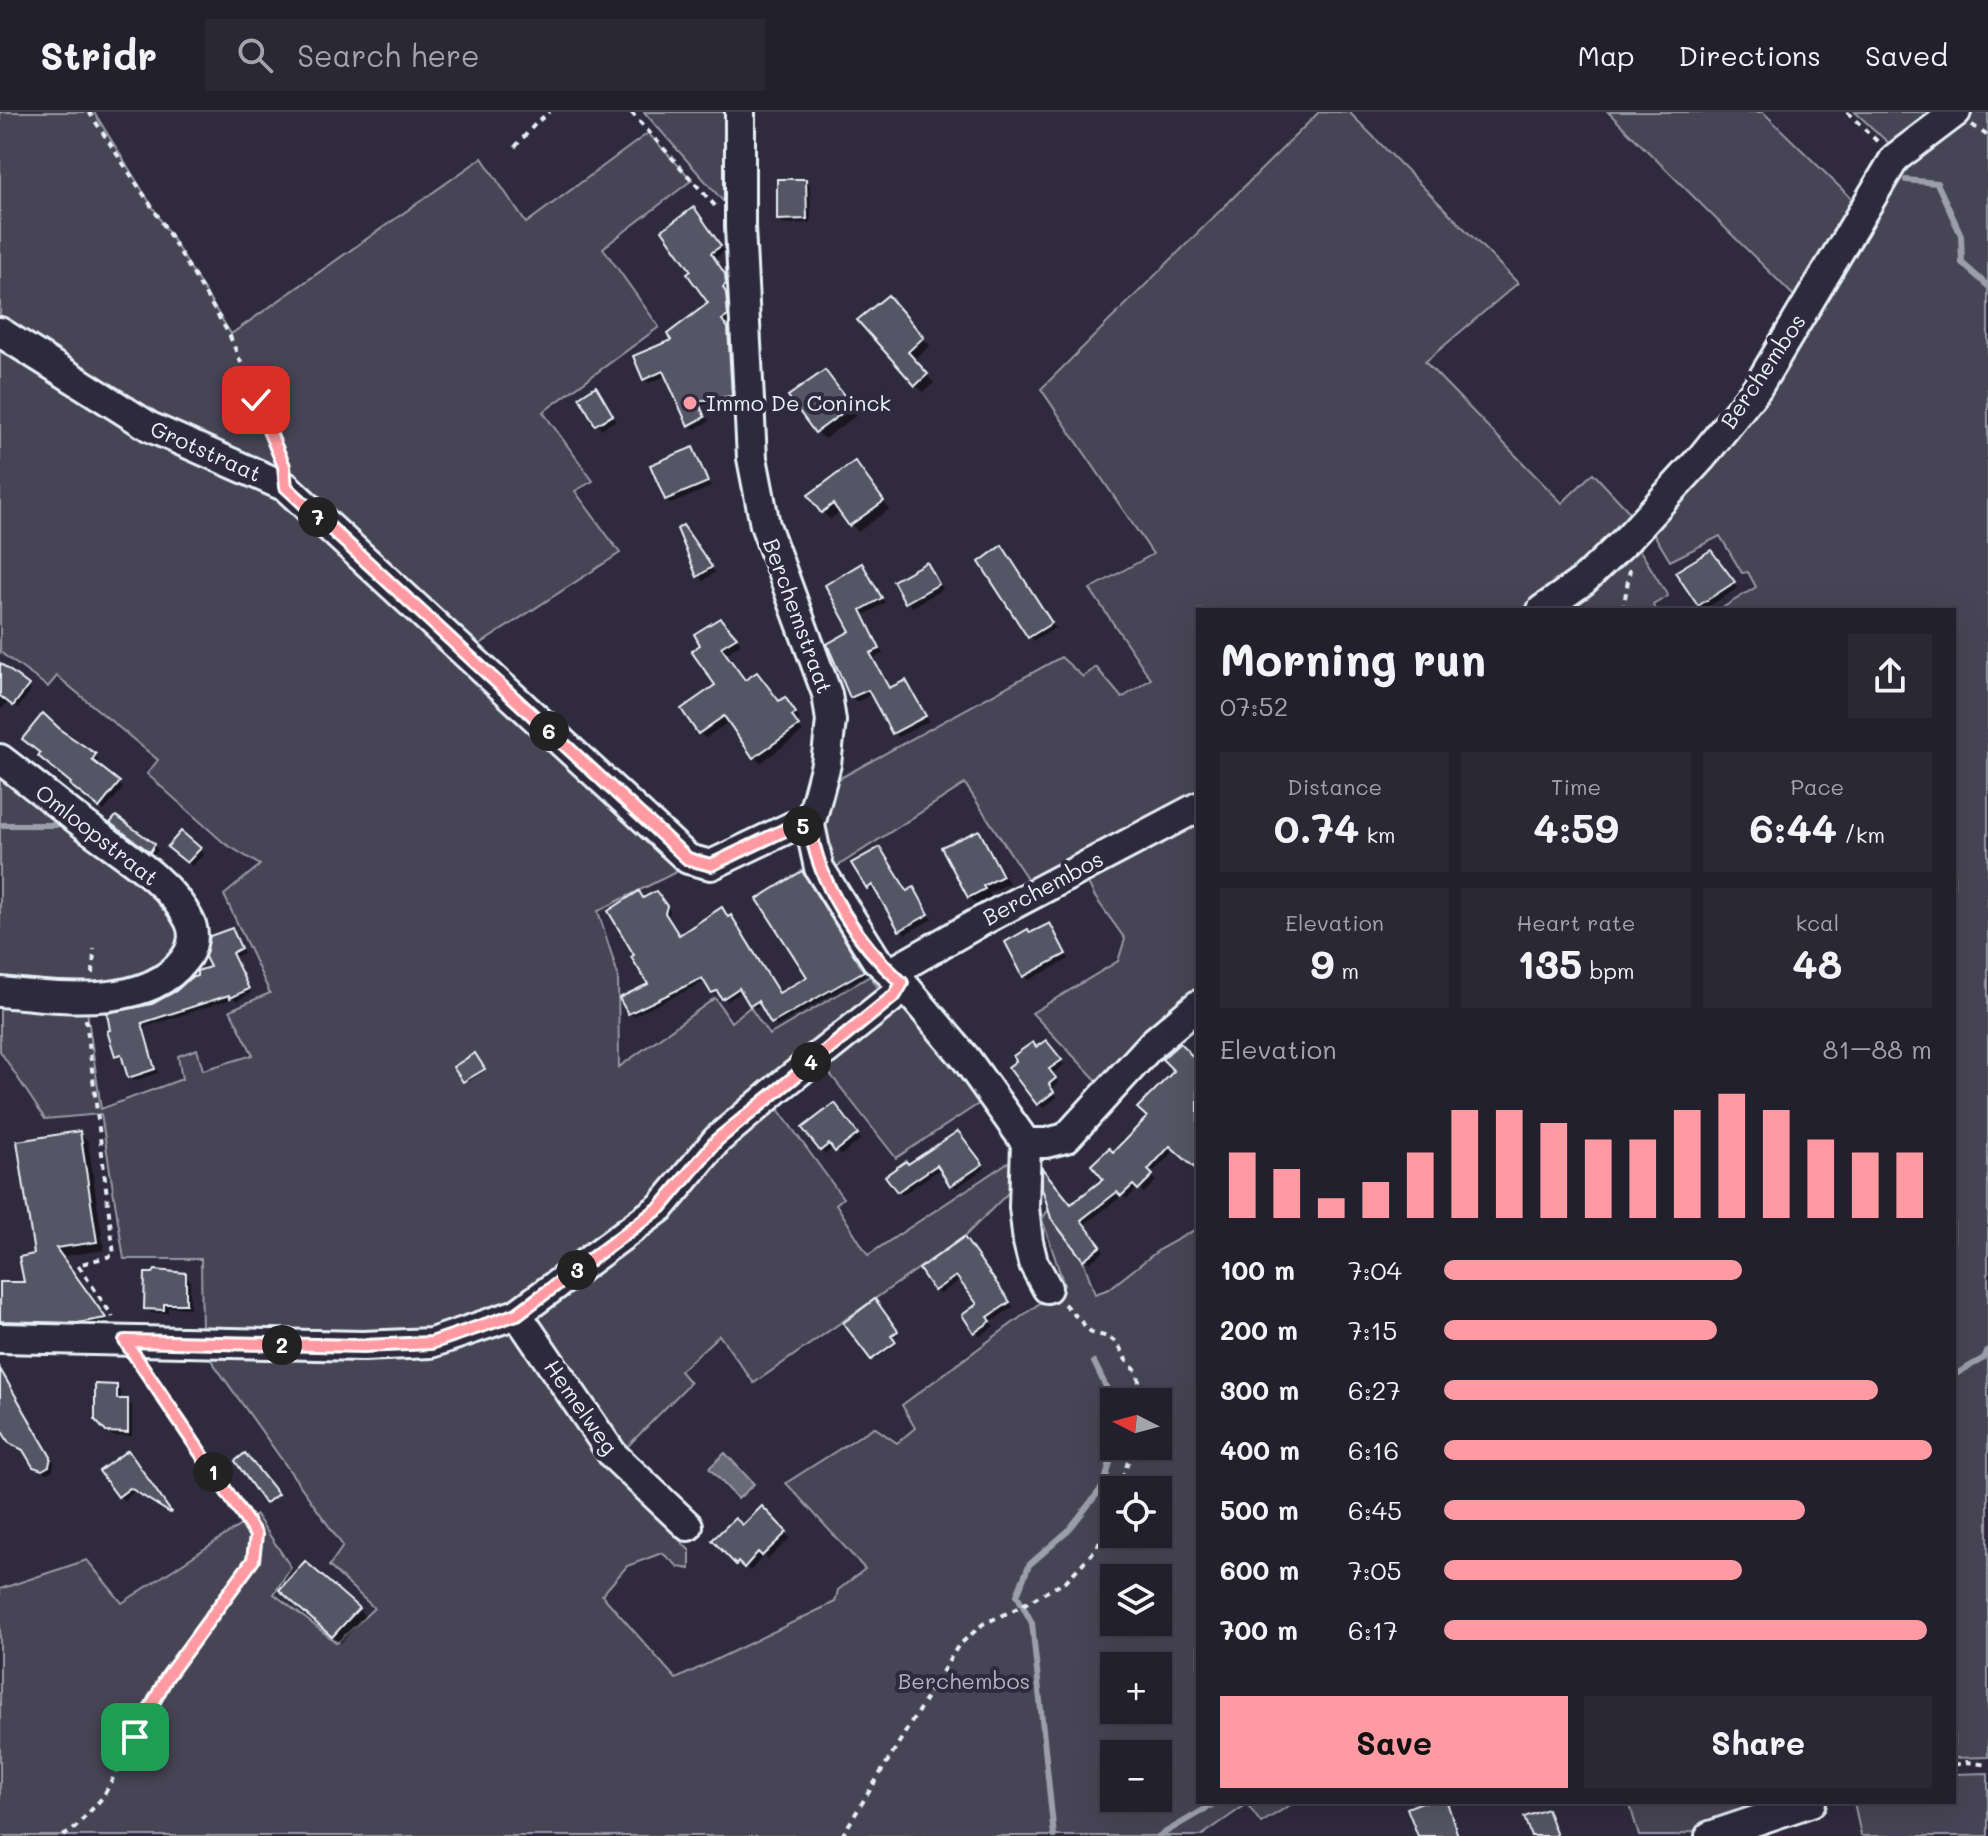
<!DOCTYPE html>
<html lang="en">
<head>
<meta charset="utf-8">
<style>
  body { margin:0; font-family:Mali,sans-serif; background:#2b2836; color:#f1f3f6; height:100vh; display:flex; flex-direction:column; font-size:30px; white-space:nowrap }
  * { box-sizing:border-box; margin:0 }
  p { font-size:26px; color:#a3a3aa }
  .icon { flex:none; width:44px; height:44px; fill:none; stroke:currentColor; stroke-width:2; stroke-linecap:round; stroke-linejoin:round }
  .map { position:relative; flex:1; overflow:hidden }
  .sheet { position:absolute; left:1196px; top:496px; width:760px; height:1196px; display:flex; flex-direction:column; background:#23202e; border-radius:0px; box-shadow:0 8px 32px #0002,0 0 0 2px #403e4a }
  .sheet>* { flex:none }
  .needle { width:52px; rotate:276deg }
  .buttons { position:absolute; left:1100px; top:1276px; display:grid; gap:16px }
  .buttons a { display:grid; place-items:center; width:72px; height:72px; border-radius:0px; background:#23202e; box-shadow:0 8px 32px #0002,0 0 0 2px #403e4a; font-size:40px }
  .pin { position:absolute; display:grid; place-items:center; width:68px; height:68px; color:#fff; margin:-34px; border-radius:16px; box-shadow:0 4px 12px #0006 }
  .km { position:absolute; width:40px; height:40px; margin:-20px; border-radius:50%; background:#222; color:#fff; font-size:22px; line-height:40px; text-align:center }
  .round { display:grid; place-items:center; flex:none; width:84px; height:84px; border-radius:0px; background:#2b2836 }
  .head { display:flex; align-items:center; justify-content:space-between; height:136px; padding:0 24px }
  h1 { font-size:44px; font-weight:700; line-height:60px }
  .figures { display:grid; grid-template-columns:repeat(3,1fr); gap:12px; height:136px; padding:8px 24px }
  .figures div { display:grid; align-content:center; border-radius:0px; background:#2b2836; text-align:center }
  .figures b { font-size:40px; font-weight:700 }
  .figures small { font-size:22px; font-weight:400 }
  .figures p { font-size:22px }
  .chart { height:224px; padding:16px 24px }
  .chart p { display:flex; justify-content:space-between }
  .chart svg { width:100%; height:144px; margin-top:8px; stroke:#ff9aa2; stroke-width:6 }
  .cta { display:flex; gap:16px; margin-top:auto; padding:16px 24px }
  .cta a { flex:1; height:92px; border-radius:0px; background:#ff9aa2; color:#111; font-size:32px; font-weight:700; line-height:92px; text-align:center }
  .cta a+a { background:#2b2836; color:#f1f3f6 }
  ul { padding:0 24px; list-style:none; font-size:26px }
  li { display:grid; grid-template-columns:128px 96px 1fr; align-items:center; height:60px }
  li i { height:20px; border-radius:10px; background:#ff9aa2 }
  header { display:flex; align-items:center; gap:48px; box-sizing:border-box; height:112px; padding:0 40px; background:#23202e; border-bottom:2px solid #403e4a }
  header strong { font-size:38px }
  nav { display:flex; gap:44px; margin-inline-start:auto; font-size:28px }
  .search { width:560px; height:72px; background:#2b2836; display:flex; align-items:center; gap:20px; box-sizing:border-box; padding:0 28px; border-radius:0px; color:#a3a3aa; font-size:30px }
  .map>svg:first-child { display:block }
  .green { fill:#464455; stroke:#979aa6; stroke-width:2; fill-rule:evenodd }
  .water { fill:#696978; stroke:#9c9fab; stroke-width:2 }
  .shadow { fill:#0007 }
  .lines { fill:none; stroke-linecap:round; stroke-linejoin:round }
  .stream { stroke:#9c9fab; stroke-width:6 }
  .building { fill:#575565; stroke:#e8f1f8; stroke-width:2 }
  .minor-casing { stroke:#e8f1f8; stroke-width:34 }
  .path { stroke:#e8f1f8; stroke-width:4; stroke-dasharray:6 6; stroke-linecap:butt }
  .minor { stroke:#2f2a3d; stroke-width:28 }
  .route-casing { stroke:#fff; stroke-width:16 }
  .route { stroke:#ff9aa2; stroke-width:10 }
  .poi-dot { fill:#ff9aa2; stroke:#2f2a3d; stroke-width:3 }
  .labels { text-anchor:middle; stroke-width:8; stroke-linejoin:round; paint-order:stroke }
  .street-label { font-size:22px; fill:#e8f1f8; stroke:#2f2a3d }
  .poi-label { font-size:22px; fill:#e8f1f8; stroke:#2f2a3d; text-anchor:start }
  .park-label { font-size:22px; fill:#afb4bf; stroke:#2f2a3d }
</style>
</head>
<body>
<header>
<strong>Stridr</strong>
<div class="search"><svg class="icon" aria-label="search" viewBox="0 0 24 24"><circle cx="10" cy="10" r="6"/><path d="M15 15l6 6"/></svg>Search here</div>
<nav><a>Map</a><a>Directions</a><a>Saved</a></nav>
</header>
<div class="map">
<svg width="1988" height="1724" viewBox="0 0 1988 1724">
  <rect width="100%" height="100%" fill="#2f2a3d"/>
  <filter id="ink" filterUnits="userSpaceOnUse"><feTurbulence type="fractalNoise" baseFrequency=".0125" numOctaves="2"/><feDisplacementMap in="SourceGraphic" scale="16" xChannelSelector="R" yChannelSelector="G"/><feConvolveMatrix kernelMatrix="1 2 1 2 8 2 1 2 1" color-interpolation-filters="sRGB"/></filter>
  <g filter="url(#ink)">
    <!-- green -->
    <g class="green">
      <polygon points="0,0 94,0 231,222 482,46 526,111 648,21 692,68 603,136 659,215 543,300 593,369 575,379 620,441 471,538 372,445 194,328 0,213"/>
      <polygon points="644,0 734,0 730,97"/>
      <polygon points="1319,0 1349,0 1518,171 1425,250 1562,391 1593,361 1635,406 1527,498 1198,498 1198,684 1030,771 965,672 833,757 819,724 833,670 1061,545 1083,565 1096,555 1122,586 1151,567 1090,477 1153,442 1041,277"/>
      <polygon points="1608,0 1763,0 1858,93 1802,192"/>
      <polygon points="1855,0 1934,0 1895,37"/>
      <polygon points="1938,0 1988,0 1988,1645 1954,1646 1954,498 1719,498 1756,475 1748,460 1742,461 1720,424 1670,449 1652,419"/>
      <polygon points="0,229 286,386 682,757 598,799 618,863 619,955 715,886 731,910 750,895 769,923 870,864 879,877 877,885 669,1071 521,1187 450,1214 390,1224 202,1223 201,1147 124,1147 101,1002 45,1007 0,939 0,884 86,892 101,997 182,967 178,944 197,937 203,958 253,943 230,898 270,881 224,783 260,753 224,731 147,662 158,648 57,564 48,575 0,540"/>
      <polygon points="1636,432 1668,484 1653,493 1655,498 1561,498"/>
      <polygon points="0,652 161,784 177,814 181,839 148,864 78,876 0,871"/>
      <polygon points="1198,702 1198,885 1105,977 1032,901 1118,849 1125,827 1095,785 1084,763"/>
      <polygon points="901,889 989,985 896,1046 823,953"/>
      <polygon points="775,993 843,1086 836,1092 868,1143 1016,1045 1013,1076 965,1124 754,1271 719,1223 680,1259 690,1271 624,1338 537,1207 547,1195"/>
      <path d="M 1049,1097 L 1054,1111 L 1083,1148 L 1095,1182 L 1109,1177 L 1160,1137 L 1198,1116 L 1198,1690 L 1295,1690 L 1261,1711 L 1247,1692 L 1201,1724 L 0,1724 L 0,1477 L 87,1448 L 122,1491 L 256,1403 L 291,1455 L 274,1482 L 337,1531 L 374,1496 L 329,1454 L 343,1434 L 204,1238 L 516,1214 L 666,1414 L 690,1439 L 690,1457 L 679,1455 L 662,1441 L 627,1454 L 602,1483 L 676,1567 L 835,1490 L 838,1478 L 865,1457 L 786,1371 L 874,1315 L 897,1331 L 915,1316 L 902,1293 L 1064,1173 L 1042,1107 ZM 1114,1290 L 1158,1290 L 1158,1334 L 1114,1334 ZM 1114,1378 L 1158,1378 L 1158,1422 L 1114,1422 ZM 1114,1466 L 1158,1466 L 1158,1510 L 1114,1510 ZM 1114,1554 L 1158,1554 L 1158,1598 L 1114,1598 ZM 1114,1642 L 1158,1642 L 1158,1686 L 1114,1686 Z"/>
      <polygon points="1988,1661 1988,1724 1861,1724 1854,1690 1954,1690 1954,1662"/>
      <polygon points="1629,1690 1789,1690 1676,1724 1639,1724"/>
    </g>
    <!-- water -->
    <polygon class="water" points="725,1341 754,1372 738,1387 709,1356"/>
    <!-- shadow -->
    <g class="shadow">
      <polygon points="806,69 810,73 811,111 784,112 779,107"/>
      <polygon points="698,102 724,139 714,147 729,168 730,177 726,180 730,187 731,209 724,213 732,223 735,288 701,293 709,310 694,317 667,263 649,271 644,267 674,229 711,192 693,159"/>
      <polygon points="895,193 930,234 914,248 934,271 923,280 916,273"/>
      <polygon points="825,260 857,303 824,327 816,319"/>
      <polygon points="596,277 616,308 601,317 581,285"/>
      <polygon points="692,337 697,342 711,375 671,392 666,387"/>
      <polygon points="855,351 889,397 858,420 841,399 830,407 822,400"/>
      <polygon points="679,418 687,421 715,460 703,469 699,464"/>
      <polygon points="1006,440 1055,516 1034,529 982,450"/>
      <polygon points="1715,445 1738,476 1704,497 1699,493"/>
      <polygon points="927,452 943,477 912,495 896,470"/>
      <polygon points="862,454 885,491 864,503 883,542 873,546 890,578 906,570 910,575 929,609 898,625 872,582 856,590 852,585 853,519"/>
      <polygon points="719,508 741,531 726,542 746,570 780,591 791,593 800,608 796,610 803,620 760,651 730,609 705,626 699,621 718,574 703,534"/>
      <polygon points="0,559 31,578 18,596 9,589 0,598"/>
      <polygon points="61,620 94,643 99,648 95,654 123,676 104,699 77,677"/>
      <polygon points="116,706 154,734 158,738 155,743 118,715"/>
      <polygon points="182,721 204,742 192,754 174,739"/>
      <polygon points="979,721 986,728 1009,771 989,781 991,785 976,792 966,782 943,736"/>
      <polygon points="854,752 908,781 914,778 932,807 905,822 877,777 873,780 868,775"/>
      <polygon points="805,765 866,863 776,915 762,891 755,896 743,879 727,889 721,881 716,883 706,869 633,904 630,901 650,873 644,788 660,785 670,799 668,806 680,825 779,883 810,865"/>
      <polygon points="1050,814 1069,847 1029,868 1025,864 1031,823"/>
      <polygon points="232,819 244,841 235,845 251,881 236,889 234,886 145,915 158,961 134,969 130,965 124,946 121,947 117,943 152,893 177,881 213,856"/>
      <polygon points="1050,935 1064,953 1052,962 1059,971 1052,977 1057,985 1043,996 1039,991 1037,937"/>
      <polygon points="477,945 485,959 466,971 464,969"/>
      <polygon points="1198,952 1198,1057 1176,1037 1150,1063 1156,1069 1144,1081 1138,1075 1127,1087 1123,1083 1084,1113 1104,1139 1089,1151 1053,1105 1106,1067 1113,1042"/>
      <polygon points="838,998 861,1027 841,1043 834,1035 825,1042 821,1038"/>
      <polygon points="79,1021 88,1030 104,1138 63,1144 112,1215 0,1220 0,1172 27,1172"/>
      <polygon points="969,1034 985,1056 956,1076 941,1056 902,1083 888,1064 909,1054"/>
      <polygon points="968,1132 1013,1195 991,1210 994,1214 980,1224 976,1219 980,1193 961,1167 940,1182 935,1178"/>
      <polygon points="185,1163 190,1168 190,1196 168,1195 168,1201 151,1201 146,1196"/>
      <polygon points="875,1190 898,1222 892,1227 896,1233 874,1248 846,1211"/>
      <polygon points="0,1270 8,1272 54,1350 53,1358 47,1361 40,1359 27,1341 10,1330 0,1313"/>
      <polygon points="116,1275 121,1280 121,1289 128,1289 132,1294 132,1324 112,1324 97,1307"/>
      <polygon points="132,1345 168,1400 135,1379 124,1388 119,1384"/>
      <polygon points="762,1397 790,1426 768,1447 764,1443 750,1459 744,1453 742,1456 715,1428 743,1416"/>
      <polygon points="289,1486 357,1497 365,1504 341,1531"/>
    </g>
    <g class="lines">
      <!-- stream -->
      <g class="stream">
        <polyline points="1906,68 1937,71 1961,123 1962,151 1988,174"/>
        <polyline points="0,713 56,713"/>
        <polyline points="1954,1263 1984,1246 1988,1238"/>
        <polyline points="1054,1724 1032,1511 1017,1483 1029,1453 1068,1419 1104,1373 1113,1339 1109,1281 1094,1250"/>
        <polyline points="1159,1724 1217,1690"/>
      </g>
    </g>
    <!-- building -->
    <g class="building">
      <polygon points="777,67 806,67 807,107 777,108"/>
      <polygon points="694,95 721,134 711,141 725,162 726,172 723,175 726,181 728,204 722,208 728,216 732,284 698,289 705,305 688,314 663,259 643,268 633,244 671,228 667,222 708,191 687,162 691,159 662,118"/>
      <polygon points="888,183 924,225 908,240 928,262 915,274 857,208"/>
      <polygon points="825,258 852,294 815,321 788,284"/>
      <polygon points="596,274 613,303 595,313 579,285"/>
      <polygon points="693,335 708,370 665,388 650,353"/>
      <polygon points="855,349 884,389 849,414 833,392 821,401 808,383"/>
      <polygon points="683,413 712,455 697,465 677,417"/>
      <polygon points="1002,433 1052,511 1028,526 979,450"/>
      <polygon points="1711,438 1735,470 1698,494 1675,460"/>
      <polygon points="927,450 939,472 905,491 893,469"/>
      <polygon points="862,451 882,486 861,498 880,537 870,541 889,576 906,568 926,604 892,622 868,578 850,586 827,532 850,519 825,473"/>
      <polygon points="720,506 737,525 721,535 745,568 757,560 779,589 785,585 796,601 792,604 799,614 753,646 724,604 698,622 681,597 715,573 691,539 700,533 694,522"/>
      <polygon points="0,551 29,573 13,594 0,584"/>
      <polygon points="43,601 62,619 96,642 92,648 120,670 99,696 70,673 71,671 38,644 40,641 22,627"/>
      <polygon points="116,704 155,732 150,740 110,711"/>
      <polygon points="979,718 1003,764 983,774 985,777 968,786 941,735"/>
      <polygon points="181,719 201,736 187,751 167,735"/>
      <polygon points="880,735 907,779 914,775 929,802 899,819 872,773 867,777 851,751"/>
      <polygon points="802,759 864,859 771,912 758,889 750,894 739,876 722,887 717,879 711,881 702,866 628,902 619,886 648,872 631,845 634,843 608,799 639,779 643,786 656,779 667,794 665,801 679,823 722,795 728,805 731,803 779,881 807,865 757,787"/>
      <polygon points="1050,811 1066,842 1023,865 1005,830 1028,817 1030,821"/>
      <polygon points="232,816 241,836 232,841 249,877 230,886 229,883 142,911 155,957 128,966 121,942 115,944 107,919 110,918 107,901 152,892 176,879 190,866 197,864 197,859 210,855 205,845 210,824"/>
      <polygon points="1046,928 1062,948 1049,957 1056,966 1049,972 1054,980 1037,993 1008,955 1016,949 1013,944 1033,930 1036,935"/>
      <polygon points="1180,931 1198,950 1198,1059 1170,1034 1148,1058 1153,1063 1138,1078 1133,1073 1121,1084 1117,1080 1081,1108 1101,1134 1083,1148 1051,1106 1042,1076 1042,1056 1071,1092 1103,1067 1091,1053 1109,1036 1113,1040 1147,1005 1137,996 1174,959 1162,947"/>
      <polygon points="475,941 485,957 463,970 453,955"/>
      <polygon points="835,991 858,1022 835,1040 829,1032 820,1039 802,1016"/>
      <polygon points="80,1019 97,1130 56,1136 106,1206 77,1211 0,1209 0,1170 24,1170 19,1145 34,1142 17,1029"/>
      <polygon points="958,1019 983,1052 950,1074 937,1053 897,1080 885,1064 906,1049 908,1052"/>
      <polygon points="964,1125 1010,1190 988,1205 991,1209 974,1221 962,1203 977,1192 956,1164 934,1179 919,1157"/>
      <polygon points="155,1158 186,1161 186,1192 164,1192 164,1198 144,1197 145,1161 153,1161"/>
      <polygon points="875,1187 898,1219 891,1224 896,1230 871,1248 843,1211"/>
      <polygon points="0,1257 51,1345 49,1354 42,1358 33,1355 23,1338 9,1331 0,1316"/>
      <polygon points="95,1272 117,1273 117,1287 128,1287 128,1321 106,1320 95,1308"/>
      <polygon points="128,1338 171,1400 170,1401 130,1376 118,1385 99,1359"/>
      <polygon points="245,1341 278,1382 265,1392 235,1349"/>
      <polygon points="762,1394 787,1420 762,1444 758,1440 744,1456 738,1450 736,1453 712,1428 735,1406 743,1413"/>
      <polygon points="305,1449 359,1496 332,1525 279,1478"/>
      <polygon points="1422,1690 1447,1690 1458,1724 1418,1724 1407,1696"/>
      <polygon points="1547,1697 1557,1724 1531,1724 1524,1705"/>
    </g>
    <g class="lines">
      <!-- minor casing -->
      <g class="minor-casing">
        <g id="minor">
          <polyline points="740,0 740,115 752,346 765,413 827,582 831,609 826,652 810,713 819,756 876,847 902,871 967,948 1026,1031 1024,1095 1028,1130 1033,1150 1047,1176"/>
          <polyline points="0,220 150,315 286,375 688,747 711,753 791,715 810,713"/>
          <polyline points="1542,498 1583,469 1627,427 1702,345 1757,276 1895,46 1956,0"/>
          <path d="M 0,647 C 29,669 57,692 86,714 C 121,741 169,768 189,808 C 196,821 193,837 184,848 C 146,899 55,885 0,880"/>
          <polyline points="890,861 976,812 1198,695"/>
          <polyline points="1026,1031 1046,1031 1066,1026 1153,931 1198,893"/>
          <polyline points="517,1202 613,1343 688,1414"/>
          <polyline points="0,1226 363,1234 431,1231 517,1202 661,1095 717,1028 776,978 895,883 902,871"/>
          <polyline points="1710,1724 1811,1690"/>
        </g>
      </g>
      <!-- path -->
      <g class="path">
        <polyline points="89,0 160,107 229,222 281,346"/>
        <polyline points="631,0 717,96"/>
        <polyline points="1847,0 1879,31"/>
        <polyline points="1972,13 1988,24"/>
        <polyline points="515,35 537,10 550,0"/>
        <polyline points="1623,498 1630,457"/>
        <polyline points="93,862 94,837"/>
        <polyline points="86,907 114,1143 78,1153 113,1205"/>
        <polyline points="1064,1192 1092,1221 1109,1225 1118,1232 1126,1248 1138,1261 1141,1290"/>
        <polyline points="1119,1378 1133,1334"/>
        <polyline points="1954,1653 1967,1650 1988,1653"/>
        <polyline points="63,1724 73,1718 103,1685 167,1565 253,1448 256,1423 140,1252"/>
        <polyline points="842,1724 958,1534 983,1512 1012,1499 1066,1469 1097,1436 1114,1391"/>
      </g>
      <!-- minor -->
      <use href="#minor" class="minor"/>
    </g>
  </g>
  <g class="lines" filter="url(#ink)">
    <!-- route casing -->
    <g class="route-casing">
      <path id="route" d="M 135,1625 L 167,1565 L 253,1448 L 256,1423 L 125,1229 L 363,1234 L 431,1231 L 517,1202 L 661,1095 L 717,1028 L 895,883 L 902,871 C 858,831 818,773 810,713 L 791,715 L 711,753 L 688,747 L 286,375 L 284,354 L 256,288"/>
    </g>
    <!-- route -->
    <use href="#route" class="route"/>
  </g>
  <!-- markers -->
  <circle class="poi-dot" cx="690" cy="291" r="8"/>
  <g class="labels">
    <!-- street labels -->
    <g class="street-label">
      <text transform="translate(1763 259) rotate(-56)" y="8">Berchembos</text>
      <text transform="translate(206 339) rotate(24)" y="8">Grotstraat</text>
      <text transform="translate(798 504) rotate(70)" y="8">Berchemstraat</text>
      <text transform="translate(97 723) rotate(38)" y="8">Omloopstraat</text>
      <text transform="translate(1043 776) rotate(-28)" y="8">Berchembos</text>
      <text transform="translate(581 1295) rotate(55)" y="8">Hemelweg</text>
    </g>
    <!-- poi labels -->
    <g class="poi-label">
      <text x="706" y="299">Immo De Coninck</text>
    </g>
    <!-- park labels -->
    <g class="park-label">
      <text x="964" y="1577">Berchembos</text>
    </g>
  </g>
</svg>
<div class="buttons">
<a><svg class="needle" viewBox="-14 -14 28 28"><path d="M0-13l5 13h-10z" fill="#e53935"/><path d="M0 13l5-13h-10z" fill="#a3a3aa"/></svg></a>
<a><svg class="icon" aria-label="locate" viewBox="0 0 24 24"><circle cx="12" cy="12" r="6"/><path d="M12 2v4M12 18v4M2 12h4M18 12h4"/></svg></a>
<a><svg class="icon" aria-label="layers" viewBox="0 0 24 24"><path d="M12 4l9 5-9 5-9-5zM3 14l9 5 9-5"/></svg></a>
<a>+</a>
<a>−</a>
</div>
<div class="pin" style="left:135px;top:1625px;background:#1e9e55"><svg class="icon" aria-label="arrive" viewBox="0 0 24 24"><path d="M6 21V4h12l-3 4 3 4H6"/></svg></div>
<div class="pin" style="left:256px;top:288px;background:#d93025"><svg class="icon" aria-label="check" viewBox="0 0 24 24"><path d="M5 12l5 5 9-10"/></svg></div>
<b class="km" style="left:213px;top:1360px">1</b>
<b class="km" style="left:282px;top:1233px">2</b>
<b class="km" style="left:577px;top:1158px">3</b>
<b class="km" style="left:811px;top:950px">4</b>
<b class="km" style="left:803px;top:714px">5</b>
<b class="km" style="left:549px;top:619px">6</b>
<b class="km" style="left:318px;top:405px">7</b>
<section class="sheet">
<div class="head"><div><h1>Morning run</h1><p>07:52</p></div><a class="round"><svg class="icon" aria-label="share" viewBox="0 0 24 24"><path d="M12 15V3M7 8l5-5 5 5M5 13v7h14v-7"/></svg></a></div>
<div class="figures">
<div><p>Distance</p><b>0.74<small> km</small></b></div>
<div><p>Time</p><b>4:59</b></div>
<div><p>Pace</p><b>6:44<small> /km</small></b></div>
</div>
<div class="figures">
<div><p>Elevation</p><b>9<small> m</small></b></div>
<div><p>Heart rate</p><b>135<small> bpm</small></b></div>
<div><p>kcal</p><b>48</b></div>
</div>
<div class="chart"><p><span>Elevation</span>81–88 m</p>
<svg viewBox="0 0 160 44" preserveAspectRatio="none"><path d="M5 44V24M15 44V29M25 44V38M35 44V33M45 44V24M55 44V11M65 44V11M75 44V15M85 44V20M95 44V20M105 44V11M115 44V6M125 44V11M135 44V20M145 44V24M155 44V24"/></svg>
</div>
<ul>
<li><b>100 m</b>7:04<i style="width:61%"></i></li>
<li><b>200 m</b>7:15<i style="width:56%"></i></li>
<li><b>300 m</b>6:27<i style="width:89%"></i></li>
<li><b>400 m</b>6:16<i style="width:100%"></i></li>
<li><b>500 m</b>6:45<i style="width:74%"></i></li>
<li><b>600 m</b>7:05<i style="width:61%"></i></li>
<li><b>700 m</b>6:17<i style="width:99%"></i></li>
</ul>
<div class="cta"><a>Save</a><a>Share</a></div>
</section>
</div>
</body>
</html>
